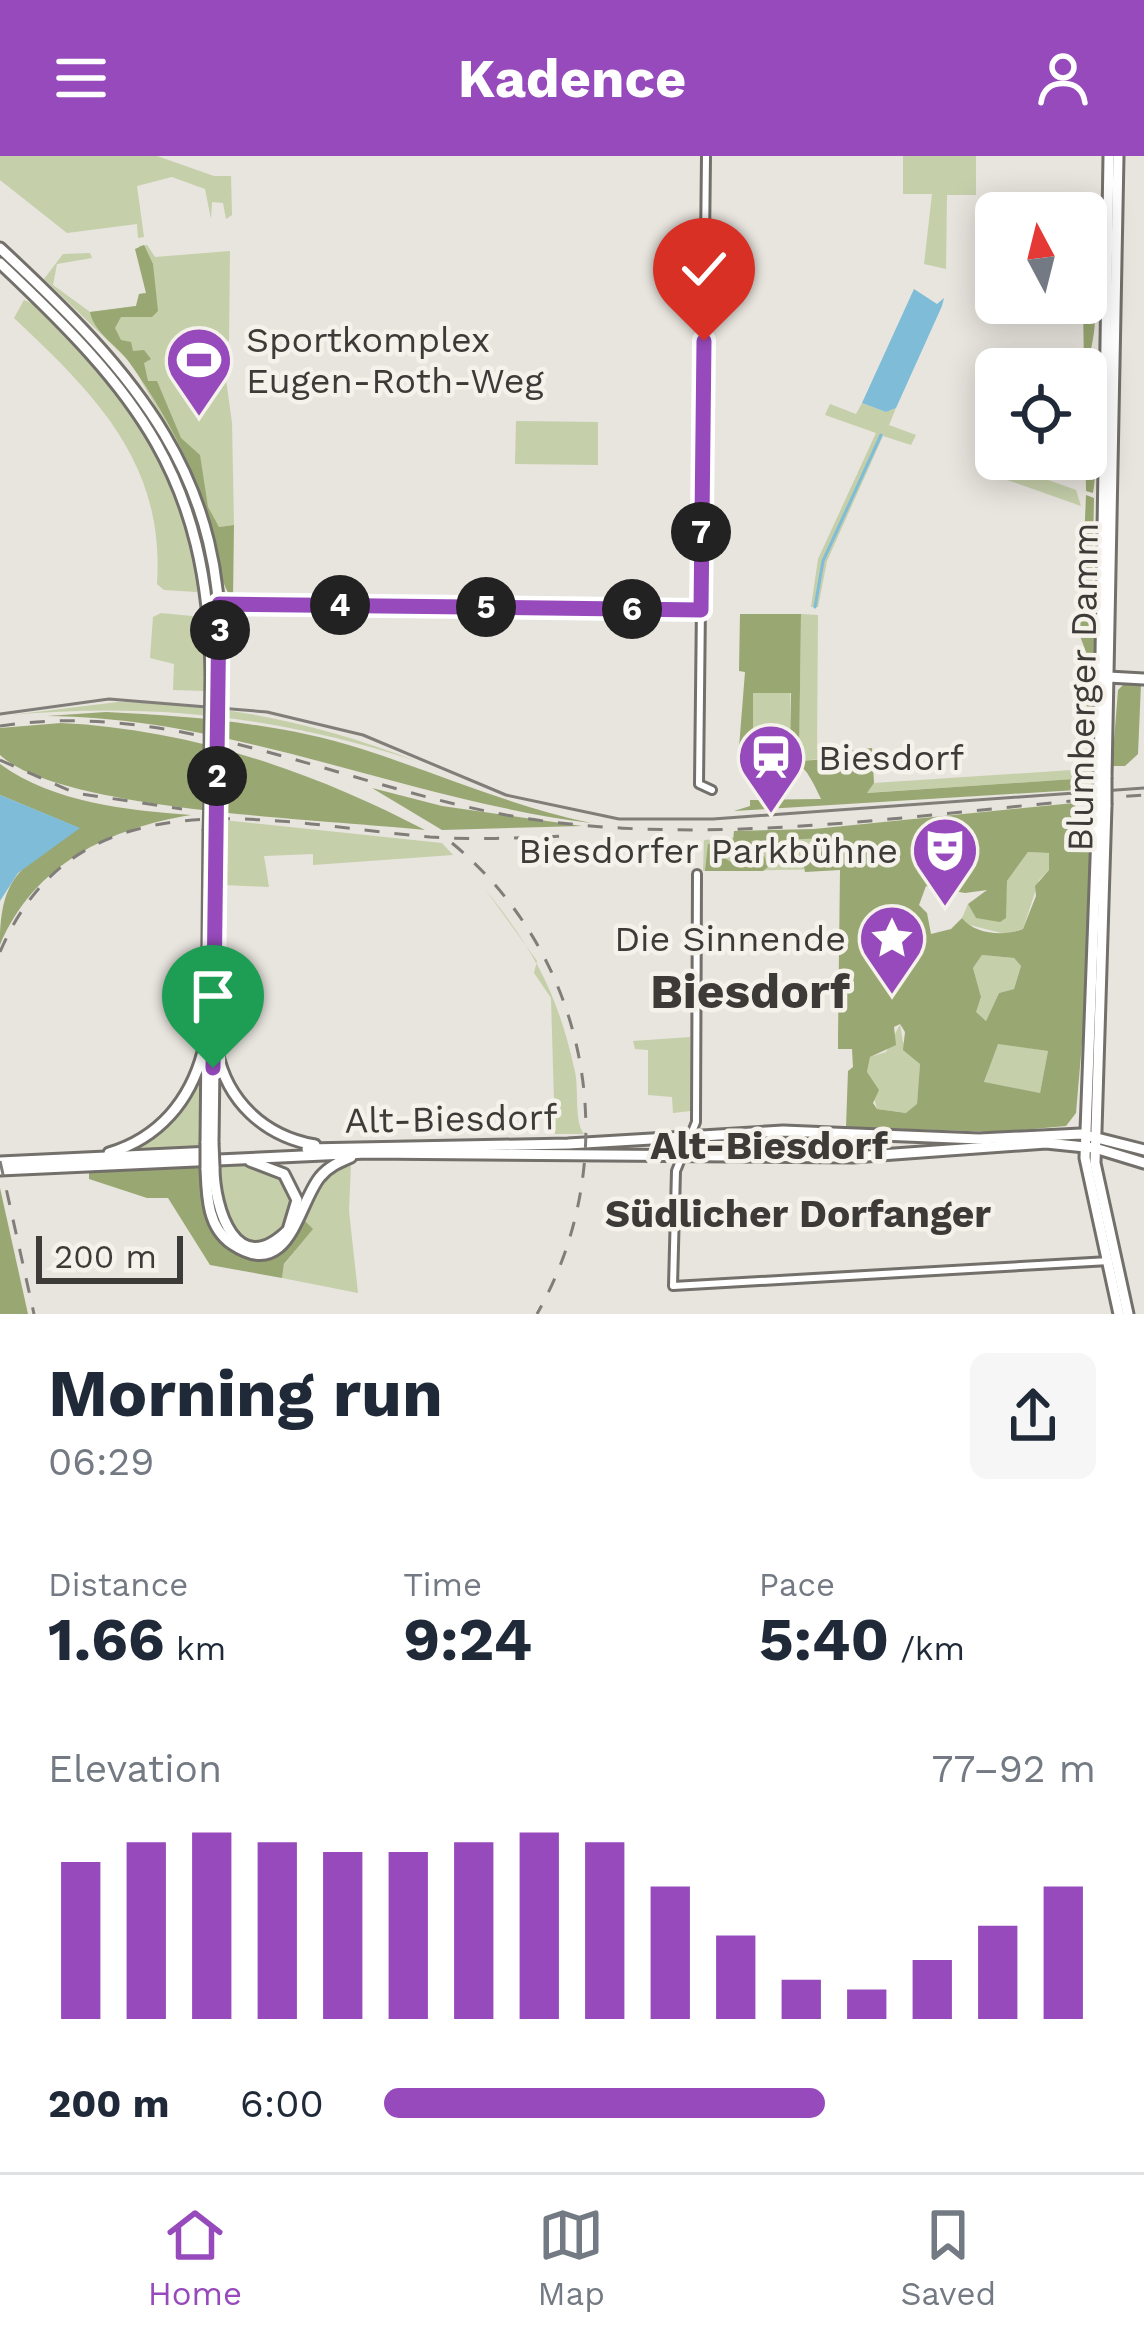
<!DOCTYPE html>
<html lang="en">
<head>
<meta charset="utf-8">
<style>
  body { margin:0; font-family:"Work Sans",sans-serif; background:#f6f6f7; color:#1f2937; height:100vh; display:flex; flex-direction:column; font-size:45px; white-space:nowrap }
  * { box-sizing:border-box; margin:0 }
  p { font-size:39px; color:#747a83 }
  .icon { flex:none; width:66px; height:66px; fill:none; stroke:currentColor; stroke-width:2; stroke-linecap:round; stroke-linejoin:round }
  .map { position:relative; height:1158px; overflow:hidden }
  .side { display:flex; flex-direction:column; background:#fff; flex:1 }
  .side>* { flex:none }
  .needle { width:78px; rotate:353deg }
  .controls { position:absolute; left:975px; top:36px; display:grid; gap:24px }
  .controls a { display:grid; place-items:center; width:132px; height:132px; border-radius:18px; background:#fff; box-shadow:0 6px 30px #0003; font-size:60px }
  .scale { position:absolute; left:36px; bottom:30px; width:147px; box-sizing:border-box; padding-left:12px; border:6px solid #3c3b38; border-top:0; font-size:33px; line-height:42px; white-space:nowrap; color:#3c3b38; -webkit-text-stroke:9px #f5f1eb; paint-order:stroke }
  .pin { position:absolute; display:grid; place-items:center; width:102px; height:102px; color:#fff; margin:-123px -51px; border-radius:50% 50% 50% 0; rotate:-45deg; box-shadow:0 0 12px #0007 }
  .pin .icon { rotate:45deg }
  .km { position:absolute; width:60px; height:60px; margin:-30px; border-radius:50%; background:#222; color:#fff; font-size:33px; line-height:60px; text-align:center }
  .round { display:grid; place-items:center; flex:none; width:126px; height:126px; border-radius:18px; background:#f6f6f7 }
  .headline { display:flex; align-items:center; justify-content:space-between; height:204px; padding:0 48px }
  h1 { font-size:66px; font-weight:700; line-height:90px }
  .figures { display:grid; grid-template-columns:repeat(3,1fr); gap:18px; height:204px; padding:12px 48px }
  .figures div { display:grid; align-content:center }
  .figures b { font-size:60px; font-weight:700 }
  .figures small { font-size:33px; font-weight:400 }
  .figures p { font-size:33px }
  .chart { height:336px; padding:24px 48px }
  .chart p { display:flex; justify-content:space-between }
  .chart svg { width:100%; height:216px; margin-top:12px; stroke:#964abb; stroke-width:6 }
  ul { padding:0 48px; list-style:none; font-size:39px }
  li { display:grid; grid-template-columns:192px 144px 1fr; align-items:center; height:90px }
  li i { height:30px; border-radius:15px; background:#964abb }
  header { display:flex; justify-content:space-between; align-items:center; height:156px; padding:0 48px; background:#964abb; color:#fff; font-size:54px; font-weight:700 }
  .tabs { display:flex; justify-content:space-around; align-items:center; height:168px; border-top:3px solid #e0e1e3; background:#fff; font-size:33px; color:#747a83 }
  .tabs a { display:grid; justify-items:center; gap:6px }
  .tabs .active { color:#964abb }
  .map>svg:first-child { display:block }
  .green { fill:#c5cfaa }
  .forest { fill:#99a772; fill-rule:evenodd }
  .water { fill:#7fbcd8 }
  .lines { fill:none; stroke-linecap:round; stroke-linejoin:round }
  .stream { stroke:#7fbcd8; stroke-width:3 }
  .minor-casing { stroke:#736f6a; stroke-width:12 }
  .major-casing { stroke:#736f6a; stroke-width:15 }
  .minor { stroke:#fff; stroke-width:6 }
  .major { stroke:#fff; stroke-width:9 }
  .tram { stroke:#817e7a; stroke-width:3 }
  .rail { stroke:#817e7a; stroke-width:3; stroke-dasharray:15 15; stroke-linecap:butt }
  .major-bridge-casing { stroke:#736f6a; stroke-width:15; stroke-linecap:butt }
  .major-bridge { stroke:#fff; stroke-width:9 }
  .route-casing { stroke:#fff; stroke-width:24 }
  .route { stroke:#964abb; stroke-width:15 }
  .labels { text-anchor:middle; stroke-width:9; stroke-linejoin:round; paint-order:stroke }
  .poi-label { font-size:36px; fill:#3c3b38; stroke:#f5f1eb; text-anchor:start }
  .street-label { font-size:36px; fill:#3c3b38; stroke:#f5f1eb }
  .neighbourhood-label { font-size:39px; font-weight:bold; fill:#3c3b38; stroke:#f5f1eb }
  .district-label { font-size:48px; font-weight:bold; fill:#3c3b38; stroke:#f5f1eb }
</style>
</head>
<body>
<header><svg class="icon" aria-label="menu" viewBox="0 0 24 24"><path d="M4 6h16M4 12h16M4 18h16"/></svg>Kadence<svg class="icon" aria-label="person" viewBox="0 0 24 24"><circle cx="12" cy="8" r="4"/><path d="M4 21q1-7 8-7t8 7"/></svg></header>
<div class="map">
<svg width="1144" height="1158" viewBox="0 0 1144 1158">
  <rect width="100%" height="100%" fill="#e8e4de"/>
  <!-- green -->
  <g class="green">
    <polygon points="0,0 157,0 214,20 231,20 232,59 226,63 223,47 212,46 211,63 205,33 172,21 137,30 144,81 138,82 137,68 67,77 0,24"/>
    <polygon points="903,0 976,0 976,39 947,39 946,113 924,108 932,38 903,38"/>
    <polygon points="147,89 155,101 230,95 229,185 221,187 232,267 234,369 212,372 196,321 131,207 44,123 63,98 90,97 92,102 57,108 53,129 90,156 136,150 139,138 146,137 139,90"/>
    <path d="M 24,144 C 90,168 211,365 197,436 L 164,434 L 157,428 C 165,308 97,240 14,162 Z"/>
    <polygon points="862,247 886,256 896,252 889,269 916,279 911,289 883,280 827,405 818,451 811,451 818,403 876,277 825,259 830,248 856,258"/>
    <polygon points="516,265 598,266 598,309 515,308"/>
    <polygon points="982,300 1076,334 1081,350 976,313"/>
    <polygon points="161,457 202,461 206,535 173,534 174,508 150,502 153,461"/>
    <polygon points="801,458 818,459 817,593 844,592 842,601 799,605"/>
    <polygon points="753,537 790,537 791,601 753,600"/>
    <path d="M 118,546 C 222,547 319,567 416,605 C 283,561 151,546 11,559 Z"/>
    <polygon points="1087,613 1094,617 1093,631 1074,623 865,637 874,627"/>
    <polygon points="223,664 442,687 453,699 313,709 313,698 264,700 269,731 223,729"/>
    <polygon points="840,673 840,713 703,715 704,684"/>
    <polygon points="1028,696 1049,697 1049,714 1039,724 1023,773 1005,778 966,768 962,762 968,748 976,762 1005,762 1007,725"/>
    <path d="M 485,733 C 535,795 558,838 575,916 C 579,934 574,966 584,978 L 555,978 L 551,842 L 534,817 L 537,805 Z"/>
    <polygon points="982,799 1014,802 1021,810 1014,833 999,837 986,865 975,856 981,842 973,812"/>
    <polygon points="900,868 903,886 920,908 917,949 907,957 877,953 867,916 870,901 886,896"/>
    <polygon points="690,881 690,955 673,957 672,941 648,939 648,894 635,893 633,885"/>
    <polygon points="997,887 1048,895 1040,937 984,927"/>
    <polygon points="204,908 201,991 131,995 152,980"/>
    <path d="M 351,1006 L 349,1055 L 358,1137 L 282,1122 L 284,1109 L 312,1073 L 305,1065 C 315,1037 321,1018 351,1006 Z"/>
    <path d="M 218,1009 L 248,1009 L 282,1021 L 293,1041 L 286,1073 L 262,1085 C 218,1084 220,1044 218,1009 Z"/>
  </g>
  <!-- forest -->
  <g class="forest">
    <path d="M 144,89 L 153,108 L 158,155 L 152,161 L 121,161 L 115,172 L 121,184 L 131,186 L 133,195 L 144,194 L 151,203 L 144,207 L 148,225 L 157,225 L 181,282 L 200,299 L 208,351 L 219,371 L 234,369 L 233,443 C 218,432 199,330 186,303 C 171,270 151,236 129,206 C 117,189 94,177 90,156 L 136,150 L 139,138 L 146,137 L 135,93 Z"/>
    <path d="M 1083,148 L 1092,148 C 1099,167 1091,186 1090,204 C 1088,246 1101,293 1093,337 L 1086,335 Z"/>
    <polygon points="1086,339 1094,342 1092,447 1098,466 1094,617 1087,613 1086,496 1080,480"/>
    <path d="M 740,458 L 801,458 L 799,605 L 844,602 L 847,595 L 872,592 L 874,627 L 867,637 L 1074,623 L 1093,633 L 734,655 L 750,650 L 750,644 L 821,643 C 798,593 795,605 738,604 L 745,516 L 739,515 ZM 753,537 L 791,537 L 790,600 L 753,600 Z"/>
    <polygon points="1124,528 1141,528 1138,598 1125,610 1112,610 1118,534"/>
    <path d="M 106,556 C 191,560 280,567 362,593 C 439,618 511,650 591,667 C 407,644 232,561 47,560 Z"/>
    <path d="M 61,567 C 189,573 312,615 425,674 C 332,664 60,655 0,599 L 0,572 Z"/>
    <path d="M 0,608 C 54,647 126,654 191,659 C 110,672 34,708 0,789 C 0,717 23,710 79,672 L 0,639 Z"/>
    <polygon points="372,632 442,650 582,670 442,674"/>
    <path d="M 1074,647 L 1078,656 L 1093,657 L 1089,806 L 1076,957 L 1066,970 L 998,976 L 846,971 L 848,915 L 853,911 L 852,893 L 838,893 L 838,883 L 840,714 L 805,716 L 804,710 L 828,690 L 839,688 L 840,681 L 785,684 L 768,697 L 758,684 L 751,685 L 756,694 L 722,693 L 723,701 L 736,709 L 757,707 L 757,701 L 764,700 L 768,711 L 763,715 L 705,715 L 708,688 L 733,685 L 734,675 L 814,673 ZM 1028,696 L 1049,697 L 1049,714 L 1035,730 L 1036,740 L 1023,773 C 1004,781 974,778 962,762 L 951,773 L 931,778 L 927,757 L 919,749 L 926,730 L 965,737 L 987,734 L 968,748 L 976,762 L 1000,766 L 1006,762 L 1007,725 ZM 982,799 L 1014,802 L 1021,810 L 1014,833 L 999,837 L 986,865 L 976,856 L 981,841 L 973,812 ZM 900,868 L 905,876 L 903,894 L 920,908 L 917,948 L 906,957 L 877,953 L 873,947 L 879,934 L 867,916 L 870,901 L 896,889 L 894,871 ZM 998,888 L 1048,895 L 1040,937 L 984,926 Z"/>
    <polygon points="200,1010 205,1055 216,1078 280,1094 305,1065 313,1073 284,1108 282,1122 210,1109 168,1042 147,1042 89,1023 89,1016"/>
    <polygon points="0,1032 28,1158 0,1158"/>
  </g>
  <!-- water -->
  <g class="water">
    <polygon points="914,133 937,148 944,142 942,150 896,252 886,256 862,247"/>
    <polygon points="0,639 80,672 18,717 0,745"/>
  </g>
  <g class="lines">
    <!-- stream -->
    <polyline class="stream" points="815,451 823,405 881,279"/>
    <!-- minor casing -->
    <g class="minor-casing">
      <g id="minor">
        <polyline points="706,0 699,628 712,634"/>
        <polyline points="219,449 701,454"/>
        <polyline points="697,718 696,966 676,1015 673,1130 1109,1105"/>
      </g>
    </g>
    <!-- major casing -->
    <g class="major-casing">
      <g id="major">
        <path d="M 0,92 C 134,217 231,321 219,518"/>
        <path d="M 0,107 C 138,237 208,320 211,518"/>
        <polyline points="1108,521 1144,523"/>
        <polyline points="1106,621 1118,0"/>
        <polyline points="1099,622 1109,0"/>
        <polyline points="210,641 210,594"/>
        <polyline points="217,642 218,595"/>
        <polyline points="1106,649 1095,1007 1128,1158"/>
        <polyline points="1098,650 1085,1002 1119,1158"/>
        <path d="M 217,895 C 227,945 264,980 315,989"/>
        <polyline points="206,987 209,675"/>
        <polyline points="213,987 217,675"/>
        <polyline points="307,993 568,988 783,975 979,983 1081,978 1144,994"/>
        <path d="M 109,997 C 159,982 190,945 203,896"/>
        <polyline points="0,1006 212,996"/>
        <path d="M 214,1011 C 214,1052 236,1125 288,1074 L 297,1044 L 284,1018 L 250,1005"/>
        <path d="M 206,1012 C 207,1039 207,1071 232,1088 C 290,1127 298,1047 320,1021 C 328,1011 339,1006 351,1001"/>
        <polyline points="0,1014 367,997 853,1001 1046,987 1095,992 1144,1007"/>
      </g>
    </g>
    <!-- minor -->
    <use href="#minor" class="minor"/>
    <!-- major -->
    <use href="#major" class="major"/>
    <!-- tram -->
    <polyline class="tram" points="0,558 109,543 267,556 363,579 506,639 619,663 713,663 1144,632"/>
    <!-- rail -->
    <g class="rail">
      <path d="M 0,570 C 187,541 361,641 544,665 C 743,691 946,653 1144,639"/>
      <polyline points="0,604 75,637 182,653"/>
      <path d="M 452,687 C 591,802 626,1001 537,1158"/>
      <path d="M 0,796 C 78,612 275,668 430,681 C 476,684 521,682 567,680"/>
      <polyline points="0,1005 34,1158"/>
    </g>
    <!-- major-bridge casing -->
    <g class="major-bridge-casing">
      <g id="major-bridge">
        <polyline points="210,594 211,518"/>
        <polyline points="218,595 219,518"/>
        <polyline points="1106,649 1106,621"/>
        <polyline points="1098,650 1099,622"/>
        <polyline points="209,675 210,641"/>
        <polyline points="217,675 217,642"/>
        <polyline points="206,987 206,1012"/>
        <polyline points="213,987 214,1011"/>
      </g>
    </g>
    <!-- major-bridge -->
    <use href="#major-bridge" class="major-bridge"/>
  </g>
  <g class="lines">
    <!-- route casing -->
    <g class="route-casing">
      <polyline id="route" points="213,912 219,448 701,454 704,185"/>
    </g>
    <!-- route -->
    <use href="#route" class="route"/>
  </g>
  <!-- icons -->
  <defs>
    <g id="stadium-pin" transform="scale(3.45)"><path d="M0 17L-7.5 6A9.5 9.5 0 1 1 7.5 6Z" fill="#964abb" stroke="#f5f1eb"/><path d="M0-5a6.5 5 0 1 0 0 10a6.5 5 0 1 0 0-10ZM-3.5-1.8h7v3.6h-7Z" fill="#fff"/></g>
    <g id="station-pin" transform="scale(3.45)"><path d="M0 17L-7.5 6A9.5 9.5 0 1 1 7.5 6Z" fill="#964abb" stroke="#f5f1eb"/><path d="M-3-6H3Q5-6 5-4V2Q5 4 3 4L4.5 6H3L1.5 4h-3L-3 6H-4.5L-3 4Q-5 4-5 2V-4Q-5-6-3-6ZM-3.5-4v3h7v-3ZM-3.5 1v1.5H-2V1ZM2 1v1.5H3.5V1Z" fill="#fff"/></g>
    <g id="theatre-pin" transform="scale(3.45)"><path d="M0 17L-7.5 6A9.5 9.5 0 1 1 7.5 6Z" fill="#964abb" stroke="#f5f1eb"/><path d="M-5-5.5Q0-4 5-5.5V0Q5 5 0 6Q-5 5-5 0ZM-3.3-2.5H-1v1.5H-3.3ZM1-2.5H3.3v1.5H1ZM-2.8 1Q0 5.5 2.8 1Z" fill="#fff"/></g>
    <g id="sight-pin" transform="scale(3.45)"><path d="M0 17L-7.5 6A9.5 9.5 0 1 1 7.5 6Z" fill="#964abb" stroke="#f5f1eb"/><path d="M0-6L1.8-2.2L6-1.7L2.9 1.2L3.7 5.4L0 3.3L-3.7 5.4L-2.9 1.2L-6-1.7L-1.8-2.2Z" fill="#fff"/></g>
  </defs>
  <g fill-rule="evenodd">
    <use href="#stadium-pin" x="199" y="204"/>
    <use href="#station-pin" x="771" y="601"/>
    <use href="#theatre-pin" x="945" y="694"/>
    <use href="#sight-pin" x="892" y="782"/>
  </g>
  <g class="labels">
    <!-- poi labels -->
    <g class="poi-label">
      <text x="246" y="196">Sportkomplex<tspan x="246" dy="41">Eugen-Roth-Weg</tspan></text>
      <text x="818" y="614">Biesdorf</text>
      <text x="898" y="707" text-anchor="end">Biesdorfer Parkbühne</text>
      <text x="846" y="795" text-anchor="end">Die Sinnende</text>
    </g>
    <!-- street labels -->
    <g class="street-label">
      <text transform="translate(1082 531) rotate(-89)" y="13">Blumberger Damm</text>
      <text transform="translate(451 962) rotate(-1)" y="13">Alt-Biesdorf</text>
    </g>
    <!-- neighbourhood labels -->
    <g class="neighbourhood-label">
      <text x="769" y="1003">Alt-Biesdorf</text>
      <text x="798" y="1071">Südlicher Dorfanger</text>
    </g>
    <!-- district labels -->
    <g class="district-label">
      <text x="750" y="852">Biesdorf</text>
    </g>
  </g>
</svg>
<div class="controls">
<a><svg class="needle" viewBox="-14 -14 28 28"><path d="M0-13l5 13h-10z" fill="#e53935"/><path d="M0 13l5-13h-10z" fill="#747a83"/></svg></a>
<a><svg class="icon" aria-label="locate" viewBox="0 0 24 24"><circle cx="12" cy="12" r="6"/><path d="M12 2v4M12 18v4M2 12h4M18 12h4"/></svg></a>
</div>
<div class="scale">200 m</div>
<div class="pin" style="left:213px;top:912px;background:#1e9e55"><svg class="icon" aria-label="arrive" viewBox="0 0 24 24"><path d="M6 21V4h12l-3 4 3 4H6"/></svg></div>
<div class="pin" style="left:704px;top:185px;background:#d93025"><svg class="icon" aria-label="check" viewBox="0 0 24 24"><path d="M5 12l5 5 9-10"/></svg></div>
<b class="km" style="left:217px;top:620px">2</b>
<b class="km" style="left:220px;top:474px">3</b>
<b class="km" style="left:340px;top:449px">4</b>
<b class="km" style="left:486px;top:451px">5</b>
<b class="km" style="left:632px;top:453px">6</b>
<b class="km" style="left:701px;top:376px">7</b>
</div>
<section class="side">
<div class="headline"><div><h1>Morning run</h1><p>06:29</p></div><a class="round"><svg class="icon" aria-label="share" viewBox="0 0 24 24"><path d="M12 15V3M7 8l5-5 5 5M5 13v7h14v-7"/></svg></a></div>
<div class="figures">
<div><p>Distance</p><b>1.66<small> km</small></b></div>
<div><p>Time</p><b>9:24</b></div>
<div><p>Pace</p><b>5:40<small> /km</small></b></div>
</div>
<div class="chart"><p><span>Elevation</span>77–92 m</p>
<svg viewBox="0 0 160 44" preserveAspectRatio="none"><path d="M5 44V12M15 44V8M25 44V6M35 44V8M45 44V10M55 44V10M65 44V8M75 44V6M85 44V8M95 44V17M105 44V27M115 44V36M125 44V38M135 44V32M145 44V25M155 44V17"/></svg>
</div>
<ul>
<li><b>200 m</b>6:00<i style="width:62%"></i></li>
</ul>
</section>
<nav class="tabs">
<a class="active"><svg class="icon" aria-label="home" viewBox="0 0 24 24"><path d="M3 11l9-7 9 7M6 9v11h12V9"/></svg>Home</a>
<a><svg class="icon" aria-label="map" viewBox="0 0 24 24"><path d="M3 6l6-2 6 2 6-2v14l-6 2-6-2-6 2zM9 4v14M15 6v14"/></svg>Map</a>
<a><svg class="icon" aria-label="saved" viewBox="0 0 24 24"><path d="M7 4h10v16l-5-4-5 4z"/></svg>Saved</a>
</nav>
</body>
</html>
